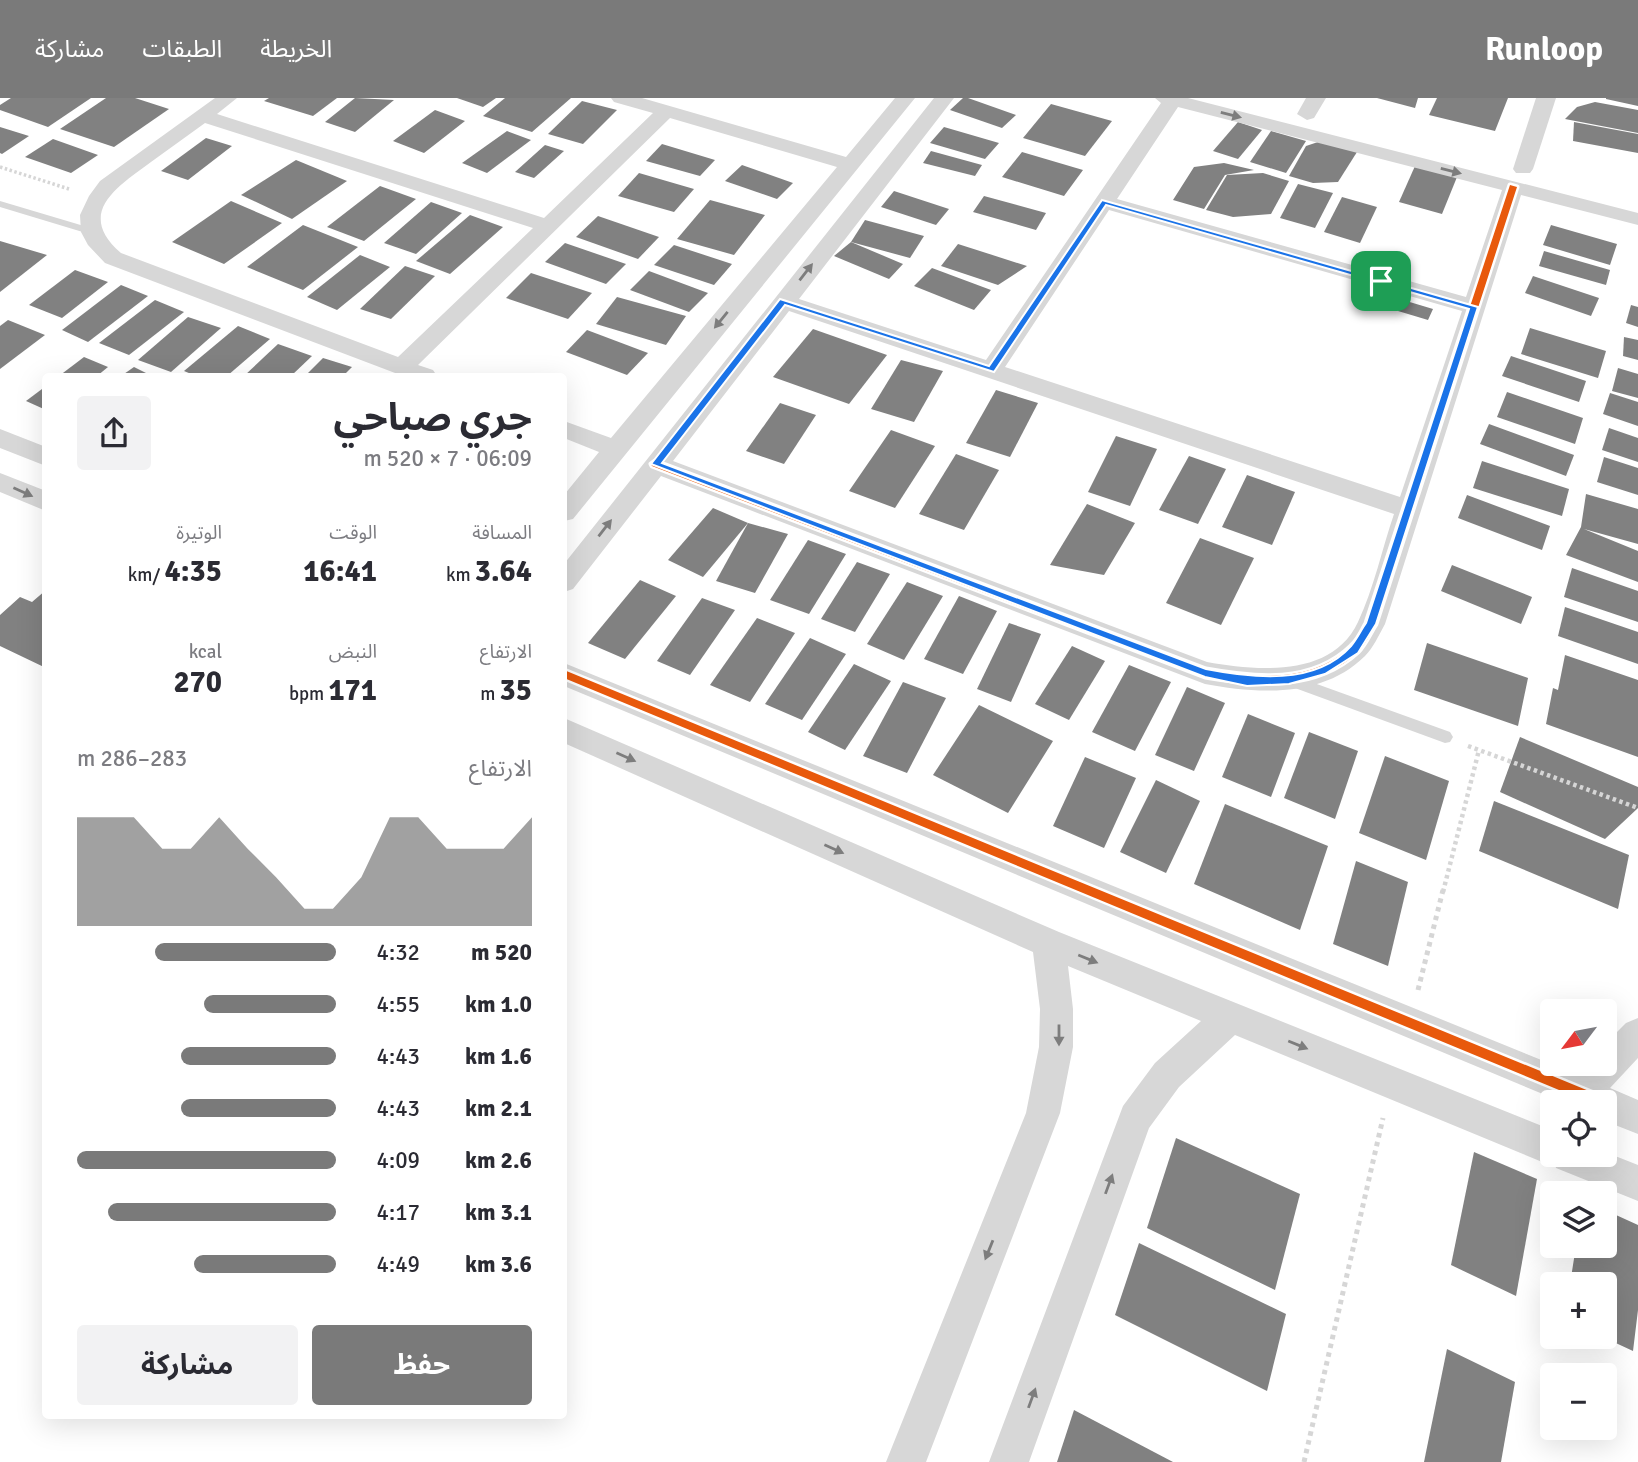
<!DOCTYPE html>
<html lang="ar">
<head>
<meta charset="utf-8">
<style>
  body { margin:0; font-family:Signika,"Noto Sans Arabic",sans-serif; background:#f2f2f3; color:#2b2b33; direction:rtl; height:100vh; display:flex; flex-direction:column; font-size:26px; white-space:nowrap }
  * { box-sizing:border-box; margin:0 }
  p { font-size:23px; color:#7c7c81 }
  .icon { flex:none; width:38px; height:38px; fill:none; stroke:currentColor; stroke-width:2; stroke-linecap:round; stroke-linejoin:round }
  .map { position:relative; flex:1; overflow:hidden; direction:ltr }
  .side { position:absolute; left:42px; top:275px; width:525px; height:1046px; display:flex; flex-direction:column; background:#fff; border-radius:7px; box-shadow:0 7px 28px #0002; direction:rtl }
  .side>* { flex:none }
  .needle { width:46px; rotate:238deg }
  .controls { position:absolute; left:1540px; top:901px; display:grid; gap:14px }
  .controls a { display:grid; place-items:center; width:77px; height:77px; border-radius:7px; background:#fff; box-shadow:0 7px 28px #0002; font-size:35px }
  .pin { position:absolute; display:grid; place-items:center; width:60px; height:60px; color:#fff; margin:-30px; border-radius:14px; box-shadow:0 4px 10px #0006 }
  .round { display:grid; place-items:center; flex:none; width:74px; height:74px; border-radius:7px; background:#f2f2f3 }
  .headline { display:flex; align-items:center; justify-content:space-between; height:119px; padding:0 35px }
  h1 { font-size:38px; font-weight:700; line-height:52px }
  .figures { display:grid; grid-template-columns:repeat(3,1fr); gap:10px; height:119px; padding:7px 35px }
  .figures div { display:grid; align-content:center }
  .figures b { font-size:30px; font-weight:700 }
  .figures small { font-size:19px; font-weight:400 }
  .figures p { font-size:19px }
  .chart { height:196px; padding:14px 35px }
  .chart p { display:flex; justify-content:space-between }
  .chart svg { width:100%; height:126px; margin-top:7px; fill:#7a7a7a; opacity:.7 }
  .action { display:flex; gap:14px; margin-top:auto; padding:14px 35px }
  .action a { flex:1; height:80px; border-radius:7px; background:#7a7a7a; color:#fff; font-size:28px; font-weight:700; line-height:80px; text-align:center }
  .action a+a { background:#f2f2f3; color:#2b2b33 }
  ul { padding:0 35px; list-style:none; font-size:23px }
  li { display:grid; grid-template-columns:112px 84px 1fr; align-items:center; height:52px }
  li i { height:18px; border-radius:9px; background:#7a7a7a }
  header { display:flex; align-items:center; gap:42px; box-sizing:border-box; height:98px; padding:0 35px; background:#7a7a7a; color:#fff }
  header strong { font-size:33px }
  nav { display:flex; gap:38px; margin-inline-start:auto; font-size:24px }
  .map>svg:first-child { display:block }
  .building { fill:#818181 }
  .lines { fill:none; stroke-linecap:round; stroke-linejoin:round }
  .path-far2 { stroke:#d6d6d6; stroke-width:3.5; stroke-dasharray:2.5 2.5; stroke-linecap:butt }
  .path-far1 { stroke:#d6d6d6; stroke-width:4.5; stroke-dasharray:3.5 3.5; stroke-linecap:butt }
  .path { stroke:#d6d6d6; stroke-width:5; stroke-dasharray:4.5 4.5; stroke-linecap:butt }
  .lane { fill:#d7d7d7; fill-rule:evenodd }
  .street { fill:#d7d7d7; fill-rule:evenodd }
  .cycleway-casing { stroke:#fff; stroke-width:5 }
  .cycleway { fill:#e8590c; fill-rule:evenodd }
  .oneway { fill:#7d7d7d }
  .route { fill:#1a73e8; stroke:#fff; stroke-width:2; fill-rule:evenodd }
</style>
</head>
<body>
<header>
<strong>Runloop</strong>
<nav><a>الخريطة</a><a>الطبقات</a><a>مشاركة</a></nav>
</header>
<div class="map">
<svg width="1638" height="1364" viewBox="0 0 1638 1364">
  <rect width="100%" height="100%" fill="#fff"/>
  <!-- building -->
  <g class="building">
    <polygon points="11,0 91,0 48,29 0,12 0,7"/>
    <polygon points="106,0 135,0 169,11 114,49 60,31"/>
    <polygon points="269,0 337,0 313,18 264,3"/>
    <polygon points="355,0 394,2 355,34 325,24"/>
    <polygon points="457,0 496,0 483,9"/>
    <polygon points="505,0 571,0 532,34 483,18"/>
    <polygon points="963,0 968,0 1016,17 1002,30 950,12"/>
    <polygon points="1377,0 1418,0 1415,10"/>
    <polygon points="1437,0 1508,0 1495,33 1429,17"/>
    <polygon points="1606,0 1638,0 1638,8 1606,1"/>
    <polygon points="582,3 617,12 583,46 548,36"/>
    <polygon points="1595,4 1638,12 1638,35 1565,21 1577,9"/>
    <polygon points="1051,6 1112,23 1085,58 1023,40"/>
    <polygon points="435,12 465,23 424,55 393,43"/>
    <polygon points="1238,24 1262,32 1238,61 1213,53"/>
    <polygon points="1574,24 1638,36 1638,55 1573,43"/>
    <polygon points="0,29 29,38 2,56 0,55"/>
    <polygon points="944,29 999,45 985,61 930,45"/>
    <polygon points="507,33 531,42 487,75 462,65"/>
    <polygon points="1271,33 1306,43 1286,75 1250,64"/>
    <polygon points="206,40 232,48 188,82 161,73"/>
    <polygon points="53,41 98,57 71,75 25,59"/>
    <polygon points="1321,43 1357,54 1338,84 1313,85 1289,78 1306,48"/>
    <polygon points="662,46 715,62 700,78 646,63"/>
    <polygon points="545,47 564,53 534,80 515,74"/>
    <polygon points="931,53 982,67 975,78 923,65"/>
    <polygon points="1022,54 1083,72 1064,98 1002,79"/>
    <polygon points="296,62 347,83 292,121 241,97"/>
    <polygon points="1224,65 1254,72 1225,77 1204,111 1173,102 1194,69"/>
    <polygon points="742,67 793,85 777,101 725,83"/>
    <polygon points="1415,68 1457,79 1442,116 1399,104"/>
    <polygon points="639,75 694,91 674,114 618,98"/>
    <polygon points="1263,75 1289,83 1271,116 1233,119 1206,112 1227,77"/>
    <polygon points="1298,86 1333,95 1315,130 1280,120"/>
    <polygon points="380,88 416,101 364,143 327,129"/>
    <polygon points="894,93 949,111 936,127 881,109"/>
    <polygon points="984,98 1046,115 1036,132 973,114"/>
    <polygon points="1342,99 1377,109 1360,145 1324,134"/>
    <polygon points="710,102 765,117 734,157 677,141"/>
    <polygon points="231,103 282,125 224,166 172,144"/>
    <polygon points="431,104 462,115 416,156 384,145"/>
    <polygon points="470,117 503,129 450,176 416,163"/>
    <polygon points="598,118 659,139 638,161 576,139"/>
    <polygon points="865,122 924,138 910,160 851,144"/>
    <polygon points="303,127 358,149 303,192 247,169"/>
    <polygon points="1551,127 1617,146 1610,167 1543,147"/>
    <polygon points="0,143 47,157 0,194"/>
    <polygon points="851,144 903,166 889,181 834,158"/>
    <polygon points="565,145 626,166 606,186 545,164"/>
    <polygon points="958,146 1027,168 998,187 941,168"/>
    <polygon points="674,147 732,166 714,187 654,167"/>
    <polygon points="1544,153 1610,172 1606,187 1539,168"/>
    <polygon points="360,157 390,169 337,212 307,199"/>
    <polygon points="405,168 435,178 391,221 360,211"/>
    <polygon points="932,170 991,192 974,212 914,188"/>
    <polygon points="75,172 108,184 62,220 29,207"/>
    <polygon points="649,173 708,195 689,214 630,192"/>
    <polygon points="531,175 592,195 568,221 506,200"/>
    <polygon points="1533,178 1599,200 1591,218 1525,195"/>
    <polygon points="121,187 148,198 88,244 62,232"/>
    <polygon points="617,199 686,218 666,247 596,226"/>
    <polygon points="155,202 184,214 129,257 99,245"/>
    <polygon points="1403,202 1433,211 1428,222 1398,213"/>
    <polygon points="1631,207 1638,209 1638,229 1626,225"/>
    <polygon points="188,219 221,230 171,274 138,262"/>
    <polygon points="8,222 45,237 0,271 0,228"/>
    <polygon points="238,228 270,241 227,278 196,278 184,273"/>
    <polygon points="1530,230 1606,253 1598,280 1521,256"/>
    <polygon points="813,231 887,257 849,306 773,279"/>
    <polygon points="587,232 648,255 627,277 566,254"/>
    <polygon points="1624,239 1638,242 1638,262 1623,258"/>
    <polygon points="278,246 312,258 291,278 244,278"/>
    <polygon points="1511,258 1586,283 1579,304 1502,278"/>
    <polygon points="84,259 108,269 97,278 59,278"/>
    <polygon points="323,260 352,269 343,278 305,278"/>
    <polygon points="901,262 943,273 914,324 871,311"/>
    <polygon points="134,269 152,278 121,278"/>
    <polygon points="1618,270 1638,276 1638,300 1612,293"/>
    <polygon points="46,288 46,312 26,303"/>
    <polygon points="996,292 1038,305 1010,359 966,345"/>
    <polygon points="1507,294 1583,320 1575,346 1497,319"/>
    <polygon points="1610,295 1638,304 1638,328 1603,316"/>
    <polygon points="780,305 816,317 784,366 746,353"/>
    <polygon points="1489,326 1574,357 1566,378 1480,346"/>
    <polygon points="1609,330 1638,340 1638,364 1602,352"/>
    <polygon points="891,332 935,348 895,410 849,393"/>
    <polygon points="1116,338 1157,351 1130,408 1088,394"/>
    <polygon points="956,356 999,372 964,432 919,416"/>
    <polygon points="1189,358 1226,371 1198,426 1159,412"/>
    <polygon points="1604,359 1638,370 1638,397 1597,384"/>
    <polygon points="1482,363 1569,391 1562,418 1473,390"/>
    <polygon points="1247,377 1295,394 1272,447 1222,429"/>
    <polygon points="1586,396 1638,411 1638,446 1584,431 1638,453 1638,484 1566,457 1581,429"/>
    <polygon points="1467,397 1550,428 1542,452 1458,420"/>
    <polygon points="1087,406 1135,425 1104,477 1050,467"/>
    <polygon points="713,410 748,425 703,479 668,462"/>
    <polygon points="748,425 788,436 755,495 716,483"/>
    <polygon points="1200,440 1254,460 1221,527 1166,505"/>
    <polygon points="808,442 846,456 809,516 770,502"/>
    <polygon points="857,464 890,476 855,534 821,521"/>
    <polygon points="1452,467 1532,499 1521,526 1441,493"/>
    <polygon points="1572,470 1638,493 1638,524 1564,499"/>
    <polygon points="640,482 676,498 625,561 588,545"/>
    <polygon points="907,484 943,498 904,562 867,546"/>
    <polygon points="46,492 46,570 0,548 0,517 20,499 32,504"/>
    <polygon points="959,498 997,513 963,576 924,561"/>
    <polygon points="702,500 735,512 690,577 657,563"/>
    <polygon points="1565,509 1638,534 1638,566 1558,538"/>
    <polygon points="757,520 795,535 750,604 710,587"/>
    <polygon points="1009,525 1041,536 1011,604 977,591"/>
    <polygon points="810,540 846,556 802,622 765,606"/>
    <polygon points="1427,545 1528,580 1518,628 1414,592"/>
    <polygon points="1072,548 1105,563 1069,622 1035,606"/>
    <polygon points="1565,557 1638,582 1638,659 1546,626 1553,590 1558,592"/>
    <polygon points="854,566 891,583 845,652 808,634"/>
    <polygon points="1129,567 1171,584 1135,653 1092,634"/>
    <polygon points="903,584 946,600 907,675 863,658"/>
    <polygon points="1187,589 1225,605 1194,673 1155,657"/>
    <polygon points="979,607 1053,643 1008,715 933,677"/>
    <polygon points="1248,616 1295,635 1271,699 1222,679"/>
    <polygon points="1309,634 1358,653 1335,721 1284,700"/>
    <polygon points="1520,639 1638,689 1638,710 1605,741 1500,694"/>
    <polygon points="1385,658 1449,683 1426,762 1359,735"/>
    <polygon points="1085,659 1136,680 1104,750 1053,728"/>
    <polygon points="1156,682 1200,703 1166,775 1120,754"/>
    <polygon points="1494,703 1629,757 1618,811 1479,753"/>
    <polygon points="1225,706 1328,748 1300,832 1194,786"/>
    <polygon points="1356,763 1408,784 1388,868 1333,846"/>
    <polygon points="1176,1040 1300,1096 1275,1192 1147,1130"/>
    <polygon points="1474,1054 1537,1081 1516,1198 1451,1167"/>
    <polygon points="1605,1112 1638,1127 1638,1212 1633,1253 1605,1240 1605,1186 1570,1186 1576,1148 1605,1148"/>
    <polygon points="1139,1145 1286,1216 1267,1293 1115,1217"/>
    <polygon points="1447,1251 1515,1284 1501,1364 1424,1364"/>
    <polygon points="1074,1312 1173,1364 1057,1364"/>
  </g>
  <g class="lines">
    <!-- path-far2 -->
    <polyline class="path-far2" points="0,69 69,91"/>
    <!-- path-far1 -->
    <g class="path-far1">
      <polyline points="1468,648 1638,710"/>
      <polyline points="1443,794 1479,652"/>
    </g>
    <!-- path -->
    <g class="path">
      <polyline points="1418,892 1443,792"/>
      <polyline points="1304,1364 1383,1020"/>
    </g>
    <!-- lane -->
    <g class="lane">
      <polygon points="0,103 94,131 96,133 86,135 0,109"/>
      <polygon points="1289,576 1450,634 1453,639 1450,644 1445,645 1284,586 1282,582 1284,578"/>
    </g>
    <!-- street -->
    <g class="street">
      <path d="M 215,0 L 237,0 L 217,16 L 544,120 L 653,15 L 614,4 L 611,0 L 642,0 L 846,59 L 895,0 L 915,0 L 573,421 L 564,423 L 564,397 L 599,354 L 564,340 L 564,323 L 611,340 L 837,69 L 670,20 L 418,267 L 433,272 L 437,278 L 403,278 L 105,165 L 88,147 L 81,134 L 80,117 L 89,98 L 100,83 ZM 205,25 L 533,130 L 398,259 L 121,155 C 75,115 117,89 151,64 C 169,51 187,38 205,25 Z"/>
      <path d="M 934,0 L 954,0 L 799,201 L 986,262 L 1161,5 L 1155,0 L 1188,0 L 1638,115 L 1638,127 L 1521,97 L 1385,526 C 1379,537 1373,550 1365,558 C 1323,600 1258,596 1205,586 L 661,378 L 573,491 L 564,494 L 564,466 ZM 1178,9 L 1502,92 L 1466,199 L 1117,101 ZM 1109,112 L 1462,213 L 1400,399 L 1005,269 ZM 789,213 L 1394,416 C 1382,451 1374,490 1358,524 C 1332,580 1257,573 1207,564 L 673,363 Z"/>
      <polygon points="1306,0 1326,0 1314,20 1307,22 1297,16"/>
      <polygon points="1536,0 1556,0 1533,71 1530,75 1516,75 1513,71"/>
      <polygon points="0,331 46,349 46,368 0,350"/>
      <polygon points="0,375 46,393 46,413 0,394"/>
      <polygon points="564,565 1576,976 1585,966 1605,966 1605,946 1626,925 1638,920 1638,960 1610,990 1638,1002 1638,1036 1605,1023 1605,1004 1562,1004 564,588"/>
      <polygon points="564,620 1059,834 1552,1032 1552,1057 1605,1057 1605,1054 1638,1067 1638,1103 1556,1070 1555,1066 1552,1068 1235,937 1179,989 1149,1030 1029,1364 989,1364 1123,1008 1155,965 1201,923 1068,868 1073,911 1073,949 1060,1015 926,1364 886,1364 1026,1015 1039,949 1040,911 1033,854 564,645"/>
    </g>
    <!-- cycleway casing -->
    <g class="cycleway-casing">
      <g id="cycleway">
        <path d="M 1510,87 L 1517,89 L 1376,526 C 1370,535 1366,546 1358,554 C 1316,593 1257,588 1205,579 L 652,368 L 651,366 L 655,363 L 658,364 L 1206,571 C 1255,580 1312,586 1351,548 C 1358,542 1362,533 1366,525 Z"/>
        <polygon points="564,572 1606,1000 1608,1004 1605,1009 1605,1004 1588,1004 564,580"/>
      </g>
    </g>
    <!-- cycleway -->
    <use href="#cycleway" class="cycleway"/>
  </g>
  <!-- one-way arrows -->
  <defs><path id="oneway-solid" d="M-6-.8H1V-3.2L6.5 0L1 3.2V.8H-6Z" transform="scale(1.75)"/></defs>
  <g class="oneway">
    <use href="#oneway-solid" transform="translate(1231 17) rotate(14)"/>
    <use href="#oneway-solid" transform="translate(1451 73) rotate(14)"/>
    <use href="#oneway-solid" transform="translate(806 174) rotate(-52)"/>
    <use href="#oneway-solid" transform="translate(721 222) rotate(129)"/>
    <use href="#oneway-solid" transform="translate(23 394) rotate(24)"/>
    <use href="#oneway-solid" transform="translate(605 430) rotate(-52)"/>
    <use href="#oneway-solid" transform="translate(626 659) rotate(24)"/>
    <use href="#oneway-solid" transform="translate(834 751) rotate(24)"/>
    <use href="#oneway-solid" transform="translate(1088 861) rotate(22)"/>
    <use href="#oneway-solid" transform="translate(1059 937) rotate(90)"/>
    <use href="#oneway-solid" transform="translate(1298 947) rotate(22)"/>
    <use href="#oneway-solid" transform="translate(1109 1086) rotate(-70)"/>
    <use href="#oneway-solid" transform="translate(989 1152) rotate(112)"/>
    <use href="#oneway-solid" transform="translate(1032 1300) rotate(-70)"/>
  </g>
  <!-- route -->
  <path class="route" d="M 1102,102 L 1478,209 L 1376,526 L 1358,555 L 1325,576 L 1289,586 L 1247,588 L 1205,579 L 651,366 L 780,201 L 989,268 ZM 1106,107 L 1469,211 L 1366,525 C 1361,532 1357,541 1351,548 C 1315,588 1252,580 1206,571 L 662,365 L 785,207 L 994,274 Z"/>
</svg>
<div class="controls">
<a><svg class="needle" viewBox="-14 -14 28 28"><path d="M0-13l5 13h-10z" fill="#e53935"/><path d="M0 13l5-13h-10z" fill="#7c7c81"/></svg></a>
<a><svg class="icon" aria-label="locate" viewBox="0 0 24 24"><circle cx="12" cy="12" r="6"/><path d="M12 2v4M12 18v4M2 12h4M18 12h4"/></svg></a>
<a><svg class="icon" aria-label="layers" viewBox="0 0 24 24"><path d="M12 4l9 5-9 5-9-5zM3 14l9 5 9-5"/></svg></a>
<a>+</a>
<a>−</a>
</div>
<div class="pin" style="left:1381px;top:183px;background:#1e9e55"><svg class="icon" aria-label="arrive" viewBox="0 0 24 24"><path d="M6 21V4h12l-3 4 3 4H6"/></svg></div>
<section class="side">
<div class="headline"><div><h1>جري صباحي</h1><p>06:09 · 7 × 520 m</p></div><a class="round"><svg class="icon" aria-label="share" viewBox="0 0 24 24"><path d="M12 15V3M7 8l5-5 5 5M5 13v7h14v-7"/></svg></a></div>
<div class="figures">
<div><p>المسافة</p><b>3.64<small> km</small></b></div>
<div><p>الوقت</p><b>16:41</b></div>
<div><p>الوتيرة</p><b>4:35<small> /km</small></b></div>
</div>
<div class="figures">
<div><p>الارتفاع</p><b>35<small> m</small></b></div>
<div><p>النبض</p><b>171<small> bpm</small></b></div>
<div><p>kcal</p><b>270</b></div>
</div>
<div class="chart"><p><span>الارتفاع</span>283–286 m</p>
<svg viewBox="0 0 160 44" preserveAspectRatio="none"><path d="M0 44V6L10 6L20 6L30 17L40 17L50 6L60 17L70 27L80 38L90 38L100 27L110 6L120 6L130 17L140 17L150 17L160 6V44z"/></svg>
</div>
<ul>
<li><b>520 m</b>4:32<i style="width:70%"></i></li>
<li><b>1.0 km</b>4:55<i style="width:51%"></i></li>
<li><b>1.6 km</b>4:43<i style="width:60%"></i></li>
<li><b>2.1 km</b>4:43<i style="width:60%"></i></li>
<li><b>2.6 km</b>4:09<i style="width:100%"></i></li>
<li><b>3.1 km</b>4:17<i style="width:88%"></i></li>
<li><b>3.6 km</b>4:49<i style="width:55%"></i></li>
</ul>
<div class="action"><a>حفظ</a><a>مشاركة</a></div>
</section>
</div>
</body>
</html>
